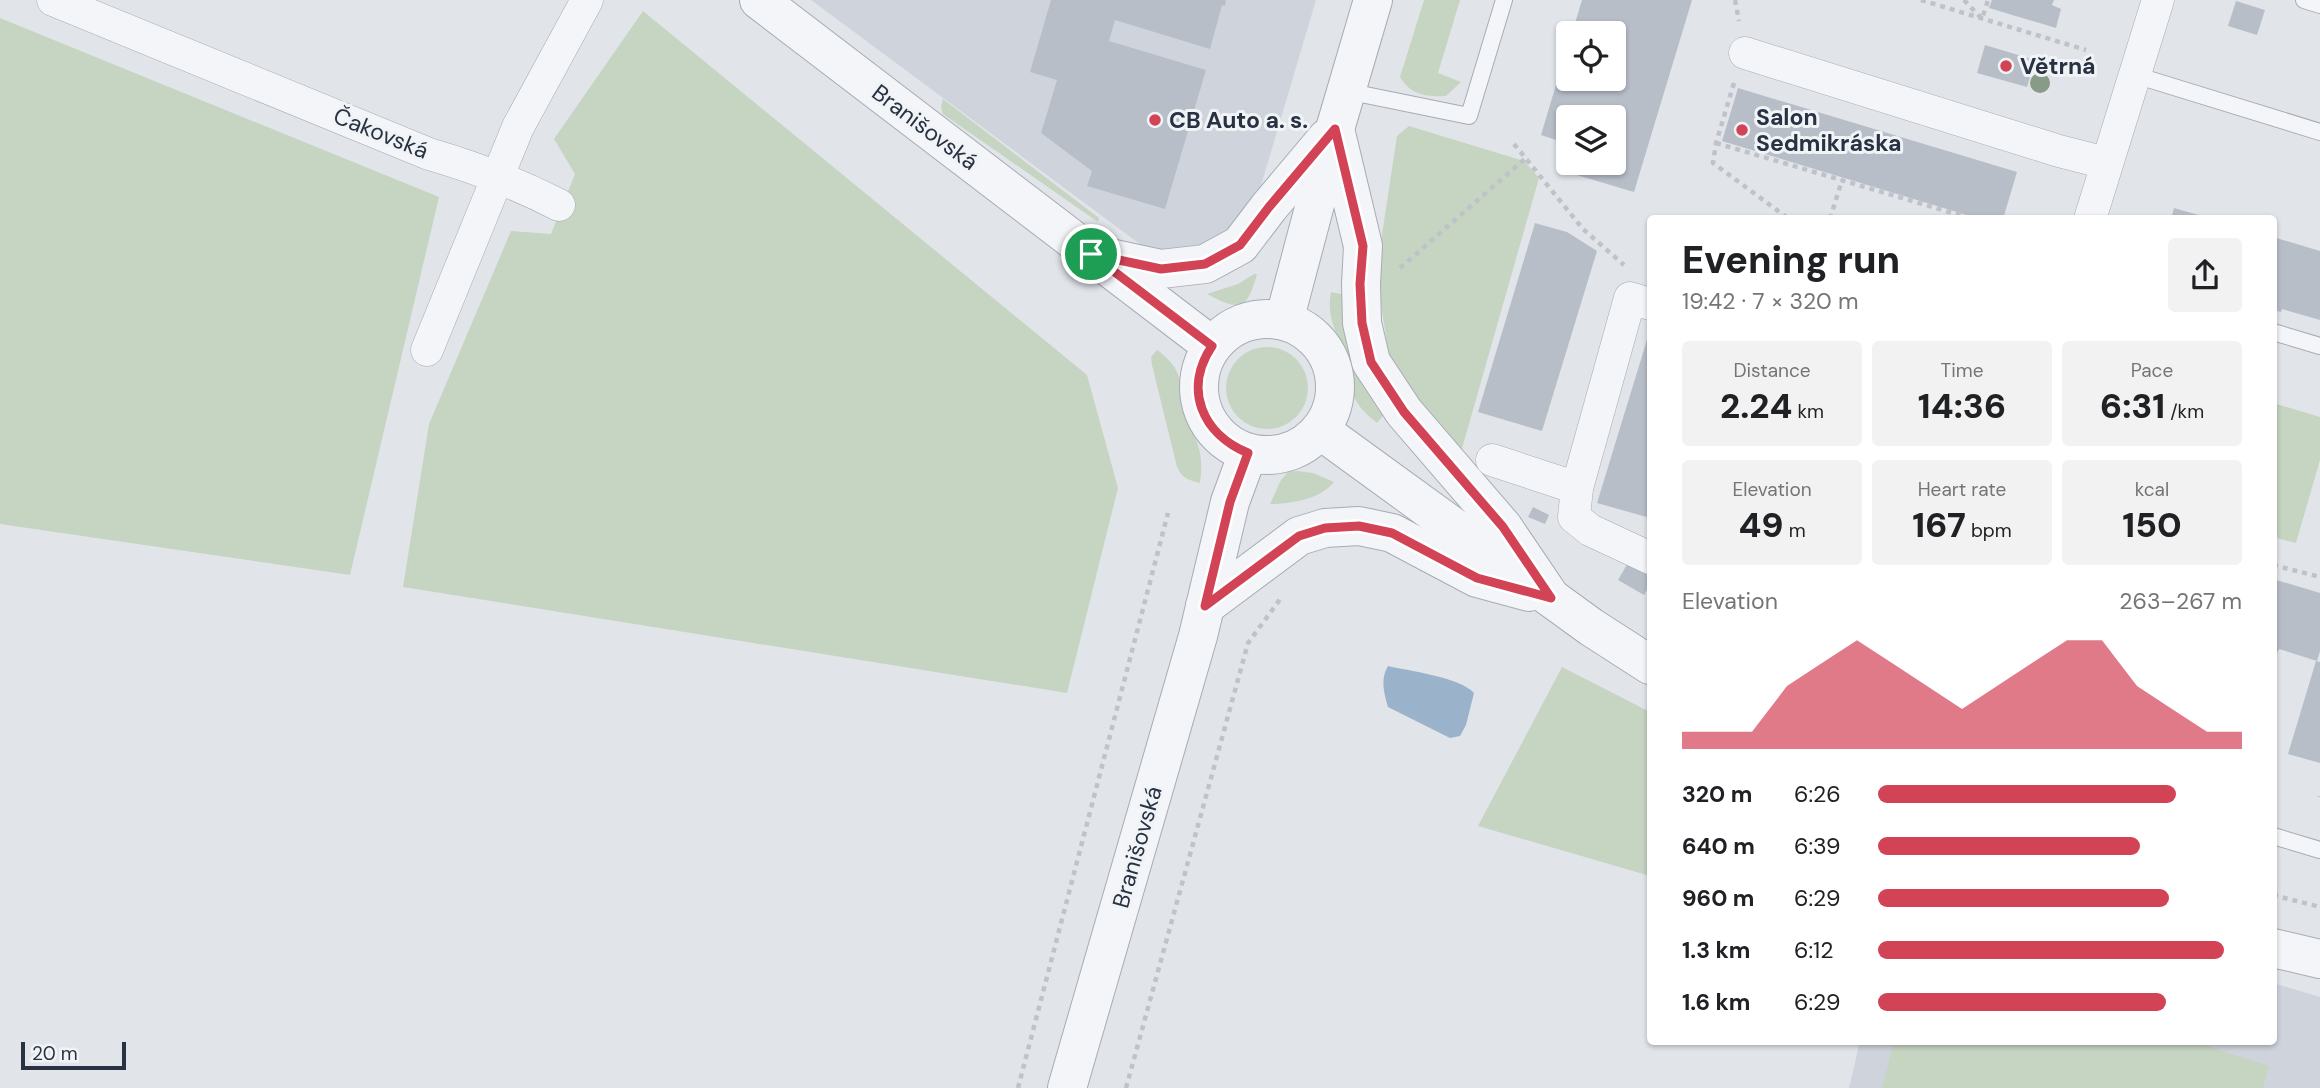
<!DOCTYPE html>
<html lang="en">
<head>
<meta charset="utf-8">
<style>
  body { margin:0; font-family:"DM Sans",sans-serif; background:#f2f2f2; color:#202124; height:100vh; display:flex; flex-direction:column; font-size:26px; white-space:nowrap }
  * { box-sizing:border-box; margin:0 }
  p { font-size:23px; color:#757577 }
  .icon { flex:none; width:38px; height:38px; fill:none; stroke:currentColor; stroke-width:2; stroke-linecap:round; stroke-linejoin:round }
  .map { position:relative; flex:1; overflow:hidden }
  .details { position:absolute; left:1647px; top:215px; width:630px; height:830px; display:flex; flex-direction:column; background:#fff; border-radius:7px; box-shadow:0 2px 5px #0004 }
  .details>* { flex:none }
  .tools { position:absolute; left:1556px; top:21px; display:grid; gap:14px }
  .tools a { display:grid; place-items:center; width:70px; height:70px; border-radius:7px; background:#fff; box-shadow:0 2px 5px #0004; font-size:35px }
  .scale { position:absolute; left:21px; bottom:18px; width:105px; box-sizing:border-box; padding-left:7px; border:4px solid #293243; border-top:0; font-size:19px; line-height:24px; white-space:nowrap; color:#293243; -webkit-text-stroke:5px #f1f4f7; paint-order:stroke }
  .pin { position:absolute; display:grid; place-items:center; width:60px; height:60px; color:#fff; margin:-30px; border:4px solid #fff; border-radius:50%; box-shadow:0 2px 7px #0007 }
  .round { display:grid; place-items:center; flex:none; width:74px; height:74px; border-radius:7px; background:#f2f2f2 }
  .summary { display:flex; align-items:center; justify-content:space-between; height:119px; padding:0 35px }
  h1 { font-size:38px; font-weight:800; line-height:52px }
  .metrics { display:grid; grid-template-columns:repeat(3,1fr); gap:10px; height:119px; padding:7px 35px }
  .metrics div { display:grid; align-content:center; border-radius:7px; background:#f2f2f2; text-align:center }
  .metrics b { font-size:35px; font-weight:800 }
  .metrics small { font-size:19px; font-weight:400 }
  .metrics p { font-size:19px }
  .chart { height:196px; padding:14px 35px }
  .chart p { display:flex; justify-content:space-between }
  .chart svg { width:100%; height:126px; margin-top:7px; fill:#d34356; opacity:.7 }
  ul { padding:0 35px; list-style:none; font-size:23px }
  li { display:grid; grid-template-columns:112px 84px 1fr; align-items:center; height:52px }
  li i { height:18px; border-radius:9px; background:#d34356 }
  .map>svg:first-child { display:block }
  .built { fill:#cfd4dc }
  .green { fill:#c6d4c2 }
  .water { fill:#9bb2cb }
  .building { fill:#b8bec8 }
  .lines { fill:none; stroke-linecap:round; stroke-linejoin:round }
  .service-casing { stroke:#a6acb5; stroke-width:18 }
  .minor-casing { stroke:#a6acb5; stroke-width:33 }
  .tertiary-casing { stroke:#a6acb5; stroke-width:40 }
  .path { stroke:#bfc2c9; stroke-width:4.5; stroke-dasharray:5 5; stroke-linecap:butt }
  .service { stroke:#f4f5f8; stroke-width:16 }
  .minor { stroke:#f4f5f8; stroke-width:32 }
  .tertiary { stroke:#f4f5f8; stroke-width:38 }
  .tree { fill:#879b87 }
  .route-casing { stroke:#fff; stroke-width:14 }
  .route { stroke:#d34356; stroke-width:9 }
  .poi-dot { fill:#d34356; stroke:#f1f4f7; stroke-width:2.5 }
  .labels { text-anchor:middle; stroke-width:6; stroke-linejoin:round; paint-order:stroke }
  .poi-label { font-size:23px; font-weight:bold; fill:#293243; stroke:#f1f4f7; text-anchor:start }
  .street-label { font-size:23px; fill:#293243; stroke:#f1f4f7 }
</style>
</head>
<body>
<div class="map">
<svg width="2320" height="1088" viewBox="0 0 2320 1088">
  <rect width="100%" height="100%" fill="#e1e5ea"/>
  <!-- built -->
  <g class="built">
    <polygon points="811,0 1316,0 1236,270 1160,259"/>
    <polygon points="2273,983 2320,997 2320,1088 1849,1088 1860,1041 2273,1041"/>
  </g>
  <!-- green -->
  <g class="green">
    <path d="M 1424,0 L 1460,0 L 1438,73 L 1461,82 L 1446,96 C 1428,97 1410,95 1400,77 Z"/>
    <polygon points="643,11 1087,375 1118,488 1067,693 403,587 429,424 511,231 551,234 575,174 554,139"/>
    <polygon points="0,18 439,197 350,575 0,524"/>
    <polygon points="943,99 1099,218 1098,222 943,114 941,107"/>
    <polygon points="1409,126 1524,161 1539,178 1455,473 1401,430 1376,274 1397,136"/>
    <path d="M 1254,274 L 1257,274 C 1247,310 1241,312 1207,294 L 1238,284 Z"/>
    <path d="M 1331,292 L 1345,295 L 1387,411 L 1377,423 C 1369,416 1360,409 1355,399 C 1350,389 1351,377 1349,366 C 1342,340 1325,322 1331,292 Z"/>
    <circle cx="1267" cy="388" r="41"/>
    <path d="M 1157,350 C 1164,355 1172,362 1176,370 C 1182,381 1179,391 1182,402 C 1191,435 1206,446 1200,483 C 1188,480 1182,478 1177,467 L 1152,365 L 1151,357 Z"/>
    <polygon points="2273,403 2320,417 2320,460 2296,543 2273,537"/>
    <path d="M 1297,471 L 1313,473 L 1334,482 C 1321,499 1291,504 1270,504 L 1281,480 L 1288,472 Z"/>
    <polygon points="1562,667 1650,712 1650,876 1478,826"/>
    <polygon points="1894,1041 2191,1041 2269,1066 2263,1088 1882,1088"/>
  </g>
  <!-- water -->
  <path class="water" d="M 1388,666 C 1409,671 1460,677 1474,693 L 1466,725 L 1460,736 L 1450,738 L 1388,707 C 1384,693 1380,679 1388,666 Z"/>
  <!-- building -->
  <g class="building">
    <polygon points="1051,0 1226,0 1225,6 1222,5 1210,49 1115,20 1109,41 1206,70 1165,209 1087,186 1092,171 1041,133 1057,80 1030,72"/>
    <polygon points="1582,0 1692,0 1634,192 1570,173 1574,163 1614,163 1614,117 1568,117 1568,144 1541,135 1567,48 1568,79 1614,79 1614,33 1572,33"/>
    <polygon points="1992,0 2054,0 2052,5 2061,9 2056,28 1989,8"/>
    <polygon points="2236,1 2265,10 2257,35 2228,26"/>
    <polygon points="1985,45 2035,60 2027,87 1977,73"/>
    <polygon points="1738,88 2017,172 2003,219 1980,219 1722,141"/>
    <polygon points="2174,208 2209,218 2209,219 2171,219"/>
    <polygon points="1535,223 1567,232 1597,251 1542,431 1478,412"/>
    <polygon points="2273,237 2320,251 2320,320 2282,309 2281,312 2273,310"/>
    <polygon points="1650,330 1650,518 1597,503"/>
    <polygon points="1533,507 1549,515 1545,524 1528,517"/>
    <polygon points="1629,561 1650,573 1650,584 1644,595 1618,580"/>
    <polygon points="2273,579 2320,593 2320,651 2317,661 2279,649 2277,653 2273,652"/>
    <polygon points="2316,661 2320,662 2320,763 2288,754"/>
  </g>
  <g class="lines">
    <!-- service casing -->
    <g class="service-casing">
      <g id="service">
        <polyline points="2304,0 2320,5"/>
        <polyline points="2135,75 2320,132"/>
        <polyline points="1346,91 1469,116 1504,0"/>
        <polyline points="2273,332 2320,346"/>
        <polyline points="2273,836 2320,850"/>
      </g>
    </g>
    <!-- minor casing -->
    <g class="minor-casing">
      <g id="minor">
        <path d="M 53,0 L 429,154 C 474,167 518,184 559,205"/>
        <polyline points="1745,53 2059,151 2106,163"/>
        <polyline points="2090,219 2158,0"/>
        <polyline points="1650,304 1630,298 1577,488 1574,517 1590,530 1650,558"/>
        <polyline points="427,350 518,127 587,0"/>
        <polyline points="1492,460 1577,488"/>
      </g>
    </g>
    <!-- tertiary casing -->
    <g class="tertiary-casing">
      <g id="tertiary">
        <polyline points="759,0 1212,346"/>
        <polyline points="1335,129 1363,246 1361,284 1362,323 1371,362 1404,412 1503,527 1551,598"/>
        <polyline points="1101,256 1161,269 1205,264 1240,245 1269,207 1327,138"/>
        <circle cx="1267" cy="387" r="68"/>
        <polyline points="1284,321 1335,129 1373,0"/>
        <polyline points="1320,430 1591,627 1650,665"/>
        <polyline points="1205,606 1299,536 1325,528 1359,526 1392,533 1477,578 1529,592"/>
        <polyline points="2273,948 2320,959"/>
        <polyline points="1067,1088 1198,636 1230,502 1248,453"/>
      </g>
    </g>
    <!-- path -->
    <g class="path">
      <polyline points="1735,0 1739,21"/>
      <polyline points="1921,0 2086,50"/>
      <polyline points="1964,0 1982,19 1988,0"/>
      <polyline points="1734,83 1716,143 1713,163 1789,219"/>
      <polyline points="1716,143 1973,219"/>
      <polyline points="1514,144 1583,229 1624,265"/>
      <polyline points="1830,219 1842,180"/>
      <polyline points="1400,268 1526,158"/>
      <polyline points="2273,565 2320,577"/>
      <polyline points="2320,797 2320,796"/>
      <polyline points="2273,895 2320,907"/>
      <polyline points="1018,1088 1168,513"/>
      <polyline points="1126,1088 1248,643 1281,598"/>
    </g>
    <!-- service -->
    <use href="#service" class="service"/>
    <!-- minor -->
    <use href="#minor" class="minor"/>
    <!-- tertiary -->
    <use href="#tertiary" class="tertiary"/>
  </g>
  <!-- trees -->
  <circle class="tree" cx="2040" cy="83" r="10"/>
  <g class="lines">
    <!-- route casing -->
    <g class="route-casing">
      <path id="route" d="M 1335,129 L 1363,246 L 1360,284 L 1362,323 L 1371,362 L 1404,412 L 1503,527 L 1551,598 L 1477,578 L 1392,533 L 1359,526 L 1325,528 L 1299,536 L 1205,606 L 1230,502 L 1248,453 C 1202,434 1183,389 1212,346 L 1091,254 L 1161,269 L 1205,264 L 1240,245 L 1269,207 Z"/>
    </g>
    <!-- route -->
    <use href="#route" class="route"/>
  </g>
  <!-- markers -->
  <g class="poi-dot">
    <circle cx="2006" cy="66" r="7"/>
    <circle cx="1155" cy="120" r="7"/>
    <circle cx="1742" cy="130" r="7"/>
  </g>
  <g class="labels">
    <!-- poi labels -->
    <g class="poi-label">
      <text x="2020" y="74">Větrná</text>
      <text x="1756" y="125">Salon<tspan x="1756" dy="26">Sedmikráska</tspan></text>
      <text x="1169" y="128">CB Auto a. s.</text>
    </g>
    <!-- street labels -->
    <g class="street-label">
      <text transform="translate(925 127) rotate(37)" y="8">Branišovská</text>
      <text transform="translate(381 133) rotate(22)" y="8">Čakovská</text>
      <text transform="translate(1137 847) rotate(-74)" y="8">Branišovská</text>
    </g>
  </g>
</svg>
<div class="tools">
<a><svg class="icon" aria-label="locate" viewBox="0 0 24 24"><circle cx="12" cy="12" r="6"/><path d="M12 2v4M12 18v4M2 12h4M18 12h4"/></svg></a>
<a><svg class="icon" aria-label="layers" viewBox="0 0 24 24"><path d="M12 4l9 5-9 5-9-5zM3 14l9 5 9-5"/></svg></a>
</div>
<div class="scale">20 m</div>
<div class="pin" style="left:1091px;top:254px;background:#1e9e55"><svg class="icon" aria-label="arrive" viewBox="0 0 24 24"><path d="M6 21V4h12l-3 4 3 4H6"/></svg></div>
<section class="details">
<div class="summary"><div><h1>Evening run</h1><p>19:42 · 7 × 320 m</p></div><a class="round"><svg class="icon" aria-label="share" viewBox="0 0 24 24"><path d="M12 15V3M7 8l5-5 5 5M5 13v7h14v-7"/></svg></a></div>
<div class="metrics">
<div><p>Distance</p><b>2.24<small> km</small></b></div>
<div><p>Time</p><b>14:36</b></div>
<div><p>Pace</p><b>6:31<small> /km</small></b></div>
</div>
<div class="metrics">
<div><p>Elevation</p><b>49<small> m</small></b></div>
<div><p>Heart rate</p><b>167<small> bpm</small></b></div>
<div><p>kcal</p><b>150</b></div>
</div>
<div class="chart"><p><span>Elevation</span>263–267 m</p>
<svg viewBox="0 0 160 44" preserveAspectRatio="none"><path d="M0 44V38L10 38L20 38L30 22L40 14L50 6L60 14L70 22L80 30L90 22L100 14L110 6L120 6L130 22L140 30L150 38L160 38V44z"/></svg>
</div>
<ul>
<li><b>320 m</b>6:26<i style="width:82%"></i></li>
<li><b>640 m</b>6:39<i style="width:72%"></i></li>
<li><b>960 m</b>6:29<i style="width:80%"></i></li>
<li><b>1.3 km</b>6:12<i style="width:95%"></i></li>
<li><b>1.6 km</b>6:29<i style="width:79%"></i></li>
</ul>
</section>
</div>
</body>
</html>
